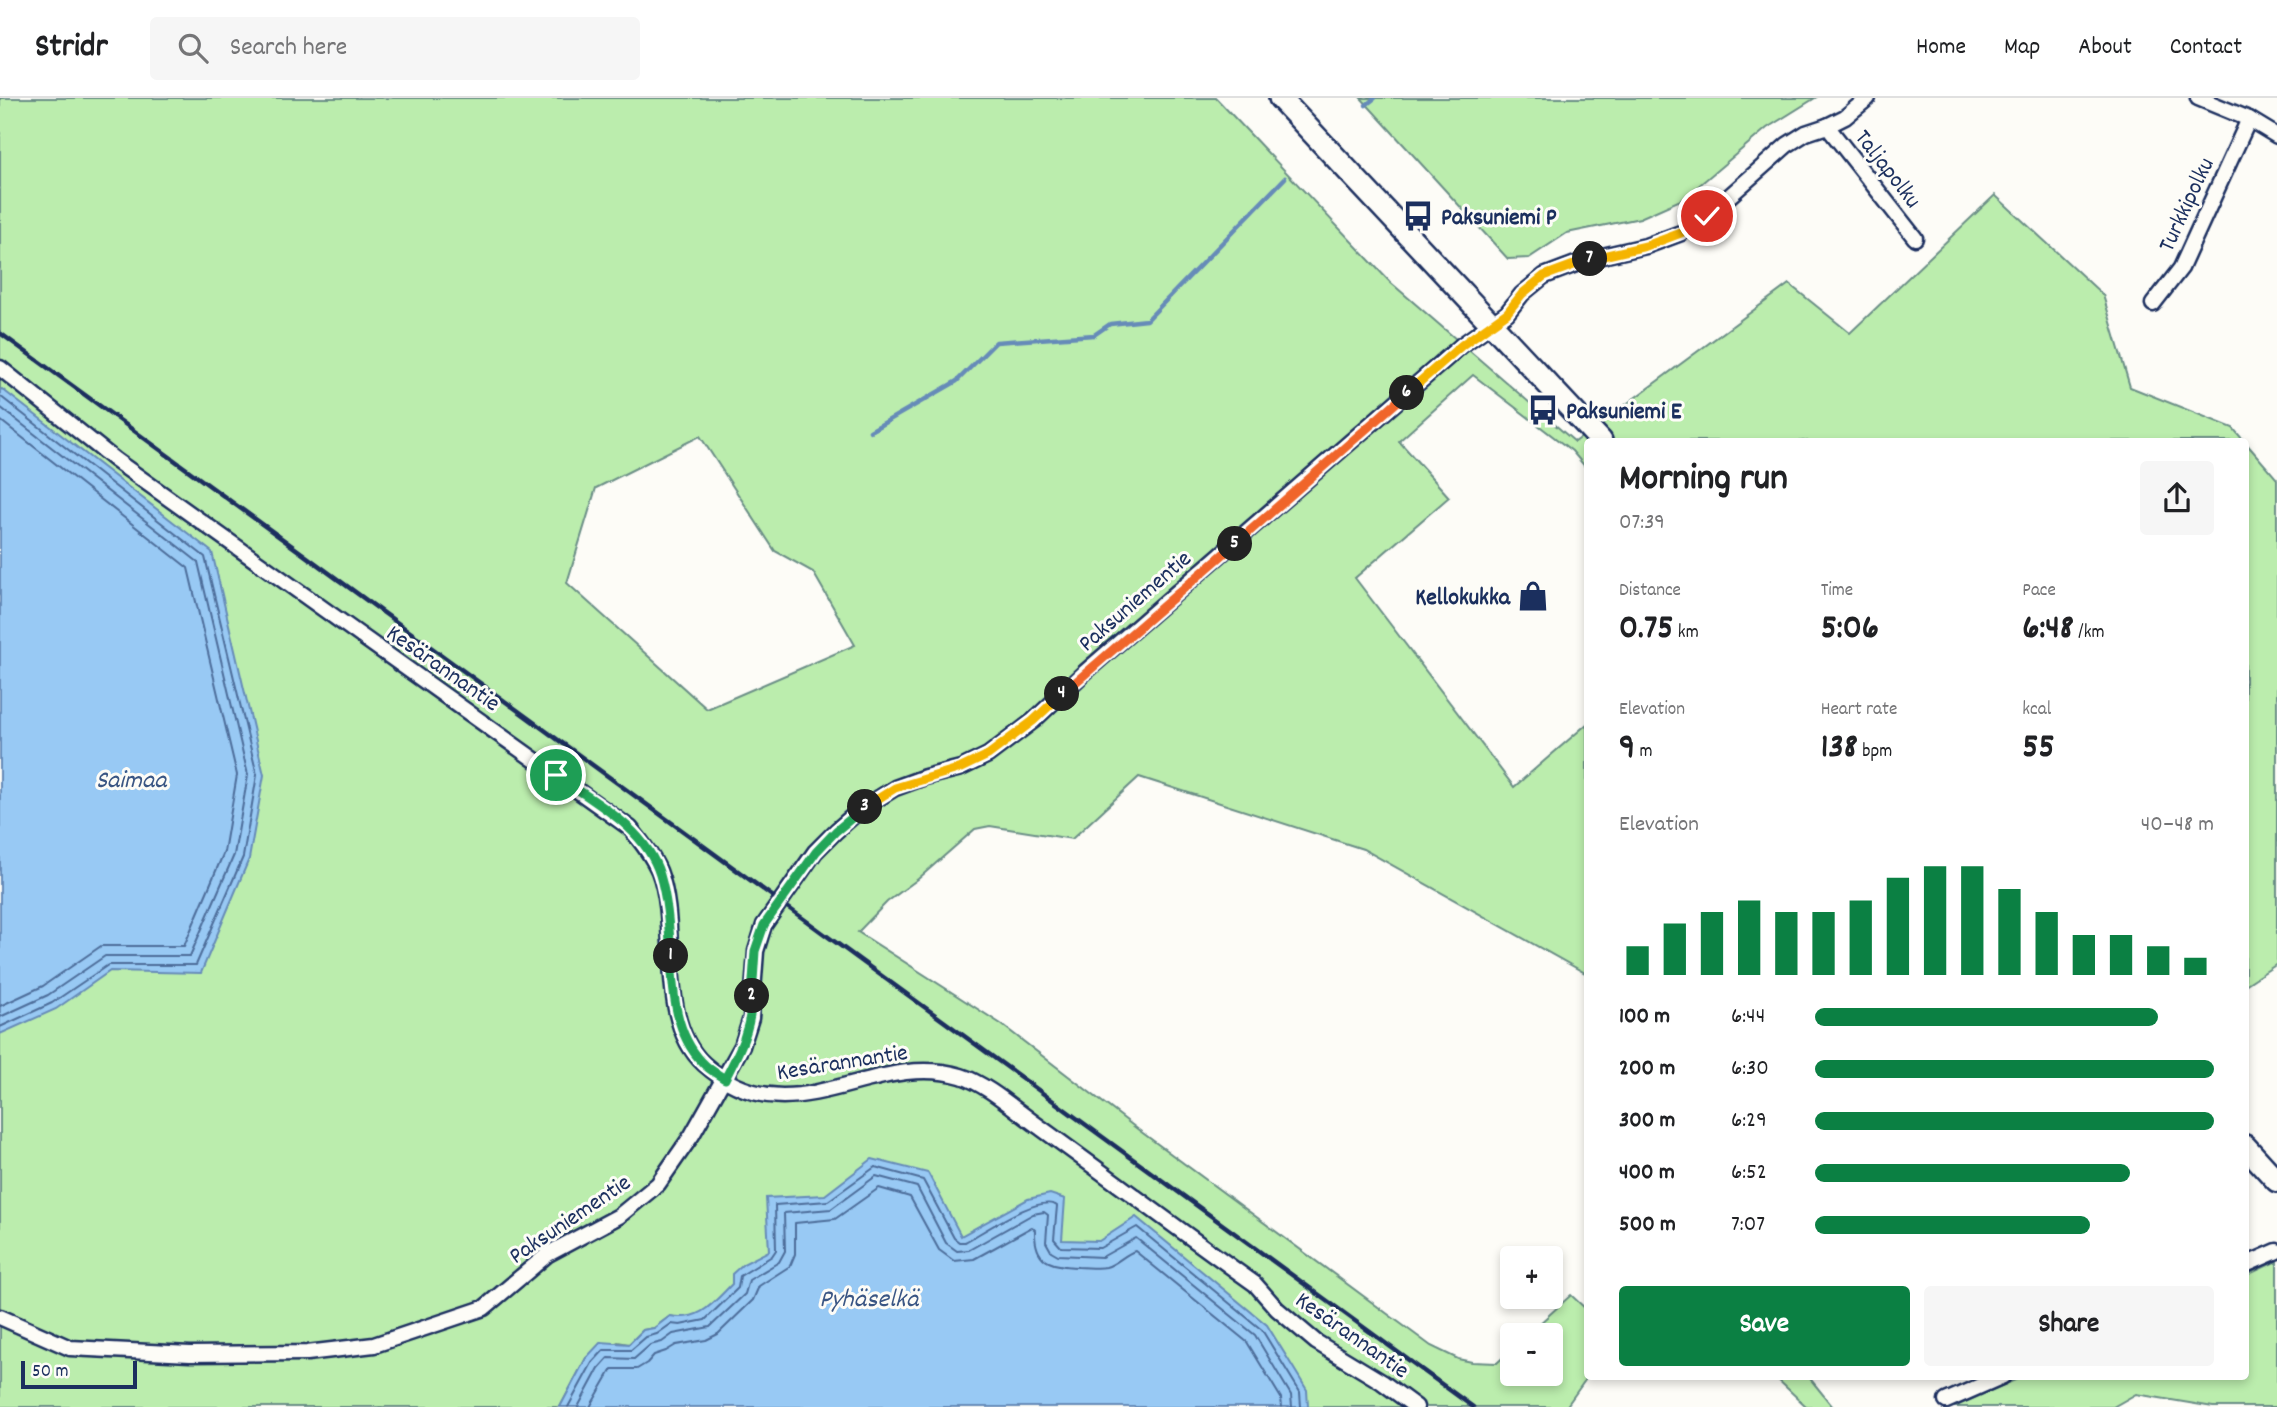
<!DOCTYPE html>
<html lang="en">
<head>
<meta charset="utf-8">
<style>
  body { margin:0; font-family:Dekko,sans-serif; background:#f6f6f6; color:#202124; height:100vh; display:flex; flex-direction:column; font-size:26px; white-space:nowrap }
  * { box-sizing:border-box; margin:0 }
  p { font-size:23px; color:#757577 }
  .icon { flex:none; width:38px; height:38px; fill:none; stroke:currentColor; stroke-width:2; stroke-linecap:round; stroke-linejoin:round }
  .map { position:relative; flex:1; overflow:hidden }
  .drawer { position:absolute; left:1584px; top:340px; width:665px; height:942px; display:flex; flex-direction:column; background:#fff; border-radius:7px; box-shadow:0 4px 10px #0003 }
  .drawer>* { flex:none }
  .fabs { position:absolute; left:1500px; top:1148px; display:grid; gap:14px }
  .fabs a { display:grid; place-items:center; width:63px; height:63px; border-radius:7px; background:#fff; box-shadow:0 4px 10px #0003; font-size:35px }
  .scale { position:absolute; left:21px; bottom:18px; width:116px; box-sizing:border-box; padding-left:7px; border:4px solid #1b2f5e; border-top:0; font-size:19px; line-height:24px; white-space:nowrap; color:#1b2f5e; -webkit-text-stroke:5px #fdfcf7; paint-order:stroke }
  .pin { position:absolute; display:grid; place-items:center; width:60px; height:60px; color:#fff; margin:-30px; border:4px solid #fff; border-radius:50%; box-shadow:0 2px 7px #0007 }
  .km { position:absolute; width:35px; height:35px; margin:-18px; border-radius:50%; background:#222; color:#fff; font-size:19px; line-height:35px; text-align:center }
  .round { display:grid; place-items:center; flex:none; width:74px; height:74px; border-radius:7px; background:#f6f6f6 }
  .summary { display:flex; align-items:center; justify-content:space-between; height:119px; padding:0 35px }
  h1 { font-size:38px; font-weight:700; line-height:52px }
  .metrics { display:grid; grid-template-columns:repeat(3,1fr); gap:10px; height:119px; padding:7px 35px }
  .metrics div { display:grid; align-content:center }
  .metrics b { font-size:35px; font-weight:700 }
  .metrics small { font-size:19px; font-weight:400 }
  .metrics p { font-size:19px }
  .chart { height:196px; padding:14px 35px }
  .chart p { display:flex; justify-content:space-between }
  .chart svg { width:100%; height:126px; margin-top:7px; stroke:#0b8043; stroke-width:6 }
  .primary-button { display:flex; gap:14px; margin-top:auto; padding:14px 35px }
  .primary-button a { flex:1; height:80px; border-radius:7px; background:#0b8043; color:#fff; font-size:28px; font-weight:700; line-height:80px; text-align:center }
  .primary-button a+a { background:#f6f6f6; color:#202124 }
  ul { padding:0 35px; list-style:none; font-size:23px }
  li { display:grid; grid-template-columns:112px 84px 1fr; align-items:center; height:52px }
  li i { height:18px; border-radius:9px; background:#0b8043 }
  header { display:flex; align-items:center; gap:42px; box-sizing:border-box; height:98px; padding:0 35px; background:#fff; border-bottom:2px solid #e0e0e0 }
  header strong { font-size:33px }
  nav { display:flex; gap:38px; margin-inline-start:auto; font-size:24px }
  .search { width:490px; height:63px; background:#f6f6f6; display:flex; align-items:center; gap:18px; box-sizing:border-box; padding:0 24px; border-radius:7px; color:#757577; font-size:26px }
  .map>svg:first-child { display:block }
  .green { fill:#bbedad; stroke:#6b8e86; stroke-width:2; fill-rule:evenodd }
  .water { fill:#98c9f4; stroke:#668bb8; stroke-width:2 }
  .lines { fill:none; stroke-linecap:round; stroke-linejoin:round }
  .shore { stroke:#4d6d9a; stroke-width:2 }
  .stream { stroke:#668bb8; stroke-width:4.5 }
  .street-casing { stroke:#1b2f5e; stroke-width:19 }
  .secondary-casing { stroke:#1b2f5e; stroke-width:26 }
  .street { stroke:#fdfcf7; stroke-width:14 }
  .secondary { stroke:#fdfcf7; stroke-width:21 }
  .rail { stroke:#1b2f5e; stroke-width:4.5 }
  .split-1-casing { stroke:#fff; stroke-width:14 }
  .split-2-casing { stroke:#fff; stroke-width:14 }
  .split-3-casing { stroke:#fff; stroke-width:14 }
  .split-4-casing { stroke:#fff; stroke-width:14 }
  .split-5-casing { stroke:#fff; stroke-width:14 }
  .split-6-casing { stroke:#fff; stroke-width:14 }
  .split-7-casing { stroke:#fff; stroke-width:14 }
  .split-8-casing { stroke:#fff; stroke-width:14 }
  .split-1 { stroke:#22a559; stroke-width:9 }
  .split-2 { stroke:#22a559; stroke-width:9 }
  .split-3 { stroke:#22a559; stroke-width:9 }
  .split-4 { stroke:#f5b400; stroke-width:9 }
  .split-5 { stroke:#f0652b; stroke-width:9 }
  .split-6 { stroke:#f0652b; stroke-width:9 }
  .split-7 { stroke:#f5b400; stroke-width:9 }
  .split-8 { stroke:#f5b400; stroke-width:9 }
  .labels { text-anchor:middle; stroke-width:6; stroke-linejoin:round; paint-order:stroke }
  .street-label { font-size:24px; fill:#1b2f5e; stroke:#fdfcf7 }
  .poi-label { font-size:24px; font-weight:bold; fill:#1b2f5e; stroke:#fdfcf7; text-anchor:start }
  .water-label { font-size:26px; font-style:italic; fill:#3a5684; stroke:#fdfcf7 }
</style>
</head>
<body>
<header>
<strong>Stridr</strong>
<div class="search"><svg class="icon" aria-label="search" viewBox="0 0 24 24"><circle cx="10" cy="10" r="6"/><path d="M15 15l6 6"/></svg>Search here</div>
<nav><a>Home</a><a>Map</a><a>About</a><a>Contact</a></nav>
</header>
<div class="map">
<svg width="2277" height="1309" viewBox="0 0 2277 1309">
  <rect width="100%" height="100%" fill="#fdfcf7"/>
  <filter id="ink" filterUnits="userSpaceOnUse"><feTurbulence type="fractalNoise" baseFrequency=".0143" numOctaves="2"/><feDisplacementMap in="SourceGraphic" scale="14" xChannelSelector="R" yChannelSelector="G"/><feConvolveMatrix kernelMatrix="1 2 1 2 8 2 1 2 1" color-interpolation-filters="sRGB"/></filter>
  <g filter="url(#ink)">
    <!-- green -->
    <g class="green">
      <path d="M 0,0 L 1216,0 L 1390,184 L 1575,344 L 1789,186 L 1850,235 L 1995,97 L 2103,197 L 2130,289 L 2233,330 L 2244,343 L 1587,343 L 1587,371 L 1572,353 L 1473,277 L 1399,343 L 1449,399 L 1355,480 L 1514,689 L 1587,626 L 1587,876 L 1363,751 L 1139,679 L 1072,741 L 990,728 L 975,731 L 918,781 L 887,804 L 858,834 L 1001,926 L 1140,1033 L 1431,1248 L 1458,1261 L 1472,1264 L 1497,1265 L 1512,1251 L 1512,1276 L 1550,1276 L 1550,1237 L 1527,1237 L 1571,1197 L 1587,1212 L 1588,1278 L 1566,1309 L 848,1309 L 700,1217 L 679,1220 L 670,1218 L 654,1230 L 643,1232 L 629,1246 L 618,1244 L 586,1260 L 560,1309 L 0,1309 ZM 700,338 L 775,453 L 813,474 L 855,547 L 707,611 L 567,485 L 596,390 Z"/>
      <polygon points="1361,0 1815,0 1767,30 1683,101 1640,120 1567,135 1529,160 1508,161"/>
      <polygon points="2245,344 2277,381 2277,866 2245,887"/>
      <polygon points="2277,1163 2277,1309 2213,1309 2136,1296 2113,1309 1954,1309 2024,1278 2245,1278 2245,1178"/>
      <polygon points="1774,1278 1808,1278 1833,1309 1807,1309"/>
    </g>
    <!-- water -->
    <g class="water">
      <polygon points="2,291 212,454 264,677 249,761 201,875 110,873 56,911 0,936 0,292"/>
      <path d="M 872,1061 L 928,1075 L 961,1138 L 1028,1101 L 1050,1096 L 1065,1101 L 1062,1142 L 1099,1143 L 1136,1119 L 1267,1227 L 1307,1292 L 1308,1309 L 560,1309 L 586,1260 L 601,1244 L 629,1246 L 643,1232 L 654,1230 L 670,1218 C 700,1224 713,1205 732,1186 L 732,1176 L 743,1166 L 769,1153 L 766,1100 L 825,1097 Z"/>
    </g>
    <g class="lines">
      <!-- shore -->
      <g class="shore">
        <polyline points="0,298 205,459 257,677 243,759 196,867 108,867 52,905 0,929"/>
        <polyline points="0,309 198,464 248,677 234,757 190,858 105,858 48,897 0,919"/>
        <polyline points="0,322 188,470 237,677 224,754 184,848 101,848 43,888 0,908"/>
        <path d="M 568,1309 L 592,1265 L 604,1252 L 631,1252 L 646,1239 L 657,1236 L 671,1226 L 680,1227 L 705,1222 L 738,1190 L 740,1178 L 772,1158 L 776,1152 L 775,1107 L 828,1103 L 875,1069 L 923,1082 L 954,1140 L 959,1144 L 965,1144 C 984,1134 1040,1095 1057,1108 L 1054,1141 L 1061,1149 L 1100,1150 L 1137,1129 L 1262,1232 L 1300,1294 L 1301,1309"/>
        <polyline points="578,1309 599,1270 608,1260 634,1261 650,1247 662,1244 673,1236 710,1229 745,1196 749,1182 779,1164 785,1153 784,1115 831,1111 876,1078 917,1089 946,1145 957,1153 969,1152 1033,1116 1044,1114 1048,1117 1046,1144 1051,1153 1058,1157 1102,1159 1136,1140 1255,1237 1291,1297 1292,1309"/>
        <path d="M 590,1309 L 612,1271 L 637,1271 L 647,1265 L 654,1257 L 666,1253 L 676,1247 L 706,1242 L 718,1236 L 753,1202 L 759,1188 L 790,1168 L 795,1156 L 795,1125 L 835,1121 L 879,1090 L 910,1099 L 939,1152 L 954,1163 L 974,1161 L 1032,1129 L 1035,1132 C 1034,1164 1050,1168 1078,1169 C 1087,1169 1097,1171 1106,1169 C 1117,1166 1125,1156 1135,1153 L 1247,1244 L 1281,1300 L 1282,1309"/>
      </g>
      <!-- stream -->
      <g class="stream">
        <polyline points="1366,7 1375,0"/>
        <polyline points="870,333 957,283 996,244 1094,237 1110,226 1147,222 1285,80"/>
      </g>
      <!-- street casing -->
      <g class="street-casing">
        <g id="street">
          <polyline points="2198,0 2249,21 2277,38"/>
          <polyline points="1827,28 1915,140"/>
          <polyline points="2153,206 2181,170 2249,21"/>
          <path d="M 0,270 L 115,362 L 630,730 C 641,743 652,757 659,773 C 681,829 655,921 704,966 C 791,1044 870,951 961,978 C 987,986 1019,1015 1041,1030 C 1113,1082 1183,1135 1255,1186 L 1277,1211 L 1316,1244 L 1382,1284 L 1416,1309"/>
          <polyline points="2245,1167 2277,1153"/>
          <polyline points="0,1219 70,1250 190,1256 307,1255 374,1247 484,1210 548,1156 619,1118 658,1086 692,1037 742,948 751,920 756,853 764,827 815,754 836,733 861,711 895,690 925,679 961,670 988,657 1033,623 1084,575 1462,247 1507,215 1522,196 1544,178 1589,161 1646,148 1681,135 1707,118 1787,47 1806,35 1827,28 1845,19 1868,0"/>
          <polyline points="1946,1303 2003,1278"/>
        </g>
      </g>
      <!-- secondary casing -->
      <g class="secondary-casing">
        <g id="secondary">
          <polyline points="1280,0 1601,343"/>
          <polyline points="2245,1048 2277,1083"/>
        </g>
      </g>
      <!-- street -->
      <use href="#street" class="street"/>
      <!-- secondary -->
      <use href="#secondary" class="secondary"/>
      <!-- rail -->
      <polyline class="rail" points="0,235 1473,1309"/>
    </g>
  </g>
  <g class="lines" filter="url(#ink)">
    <!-- split-1 casing -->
    <g class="split-1-casing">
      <path id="split-1" d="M 556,677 C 594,704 646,730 660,777 C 668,804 669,831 671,858"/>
    </g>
    <!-- split-2 casing -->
    <g class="split-2-casing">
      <path id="split-2" d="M 671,858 C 673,895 675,936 702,964 C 708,971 717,976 725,981 C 740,952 751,931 752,898"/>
    </g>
    <!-- split-3 casing -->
    <g class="split-3-casing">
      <polyline id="split-3" points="752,898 755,853 764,827 816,754 836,733 865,709"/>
    </g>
    <!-- split-4 casing -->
    <g class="split-4-casing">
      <polyline id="split-4" points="865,709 895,690 961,670 988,657 1033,623 1062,596"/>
    </g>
    <!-- split-5 casing -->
    <g class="split-5-casing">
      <polyline id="split-5" points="1062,596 1235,446"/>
    </g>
    <!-- split-6 casing -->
    <g class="split-6-casing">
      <polyline id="split-6" points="1235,446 1407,295"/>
    </g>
    <!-- split-7 casing -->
    <g class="split-7-casing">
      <polyline id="split-7" points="1407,295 1462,247 1507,215 1522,196 1544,178 1590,161"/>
    </g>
    <!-- split-8 casing -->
    <g class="split-8-casing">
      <polyline id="split-8" points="1590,161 1646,148 1681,135 1707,118"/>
    </g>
    <!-- split-1 -->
    <use href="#split-1" class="split-1"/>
    <!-- split-2 -->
    <use href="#split-2" class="split-2"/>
    <!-- split-3 -->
    <use href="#split-3" class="split-3"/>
    <!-- split-4 -->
    <use href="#split-4" class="split-4"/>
    <!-- split-5 -->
    <use href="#split-5" class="split-5"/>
    <!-- split-6 -->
    <use href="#split-6" class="split-6"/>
    <!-- split-7 -->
    <use href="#split-7" class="split-7"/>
    <!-- split-8 -->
    <use href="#split-8" class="split-8"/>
  </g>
  <!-- icons -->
  <defs>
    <g id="bus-bare" transform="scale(2.415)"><path d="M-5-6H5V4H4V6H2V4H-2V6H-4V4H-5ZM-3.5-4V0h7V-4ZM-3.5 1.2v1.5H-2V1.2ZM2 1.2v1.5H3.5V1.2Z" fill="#1b2f5e" stroke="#fdfcf7" stroke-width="2.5" paint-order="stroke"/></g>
    <g id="shop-bare" transform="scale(2.415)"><path d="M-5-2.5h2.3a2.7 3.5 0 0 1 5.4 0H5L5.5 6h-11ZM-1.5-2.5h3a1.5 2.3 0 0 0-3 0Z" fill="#1b2f5e" stroke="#fdfcf7" stroke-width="2.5" paint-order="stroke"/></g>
  </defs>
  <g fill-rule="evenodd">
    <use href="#bus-bare" x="1418" y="118"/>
    <use href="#bus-bare" x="1543" y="312"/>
    <use href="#shop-bare" x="1533" y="498"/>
  </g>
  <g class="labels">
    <!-- street labels -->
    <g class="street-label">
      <text transform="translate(1889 70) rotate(52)" y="8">Taljapolku</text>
      <text transform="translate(2185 106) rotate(-65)" y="8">Turkkipolku</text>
      <text transform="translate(1134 502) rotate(-41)" y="8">Paksuniementie</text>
      <text transform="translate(444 569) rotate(35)" y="8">Kesärannantie</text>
      <text transform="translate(842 963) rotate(-9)" y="8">Kesärannantie</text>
      <text transform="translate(569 1120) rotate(-34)" y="8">Paksuniementie</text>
      <text transform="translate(1353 1236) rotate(35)" y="8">Kesärannantie</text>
    </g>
    <!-- poi labels -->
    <g class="poi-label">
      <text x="1441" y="126">Paksuniemi P</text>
      <text x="1566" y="320">Paksuniemi E</text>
      <text x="1510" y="506" text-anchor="end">Kellokukka</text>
    </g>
    <!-- water labels -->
    <g class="water-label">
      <text x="131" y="689">Saimaa</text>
      <text x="869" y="1208">Pyhäselkä</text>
    </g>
  </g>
</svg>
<div class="fabs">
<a>+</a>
<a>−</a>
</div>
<div class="scale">50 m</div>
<div class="pin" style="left:556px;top:677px;background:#1e9e55"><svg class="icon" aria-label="arrive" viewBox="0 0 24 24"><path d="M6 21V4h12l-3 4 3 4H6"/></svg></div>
<div class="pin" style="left:1707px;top:118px;background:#d93025"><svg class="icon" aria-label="check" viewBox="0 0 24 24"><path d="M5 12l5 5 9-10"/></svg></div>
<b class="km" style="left:671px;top:858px">1</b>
<b class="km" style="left:752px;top:898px">2</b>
<b class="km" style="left:865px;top:709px">3</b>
<b class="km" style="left:1062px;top:596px">4</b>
<b class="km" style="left:1235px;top:446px">5</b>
<b class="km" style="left:1407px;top:295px">6</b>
<b class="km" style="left:1590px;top:161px">7</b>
<section class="drawer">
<div class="summary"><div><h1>Morning run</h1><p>07:39</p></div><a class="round"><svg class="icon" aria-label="share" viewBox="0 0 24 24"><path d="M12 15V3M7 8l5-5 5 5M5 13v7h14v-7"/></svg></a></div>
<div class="metrics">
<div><p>Distance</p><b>0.75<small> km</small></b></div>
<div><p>Time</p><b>5:06</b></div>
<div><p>Pace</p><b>6:48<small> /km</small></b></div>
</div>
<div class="metrics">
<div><p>Elevation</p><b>9<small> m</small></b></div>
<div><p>Heart rate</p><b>138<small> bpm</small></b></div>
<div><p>kcal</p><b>55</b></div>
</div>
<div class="chart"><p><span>Elevation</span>40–48 m</p>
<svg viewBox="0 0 160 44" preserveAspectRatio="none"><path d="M5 44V34M15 44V26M25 44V22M35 44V18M45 44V22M55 44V22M65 44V18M75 44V10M85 44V6M95 44V6M105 44V14M115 44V22M125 44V30M135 44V30M145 44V34M155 44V38"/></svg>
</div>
<ul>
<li><b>100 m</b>6:44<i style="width:86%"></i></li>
<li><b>200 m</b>6:30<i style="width:100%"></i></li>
<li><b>300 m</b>6:29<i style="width:100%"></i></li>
<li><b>400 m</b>6:52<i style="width:79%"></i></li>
<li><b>500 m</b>7:07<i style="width:69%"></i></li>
</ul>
<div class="primary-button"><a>Save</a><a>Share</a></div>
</section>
</div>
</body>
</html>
